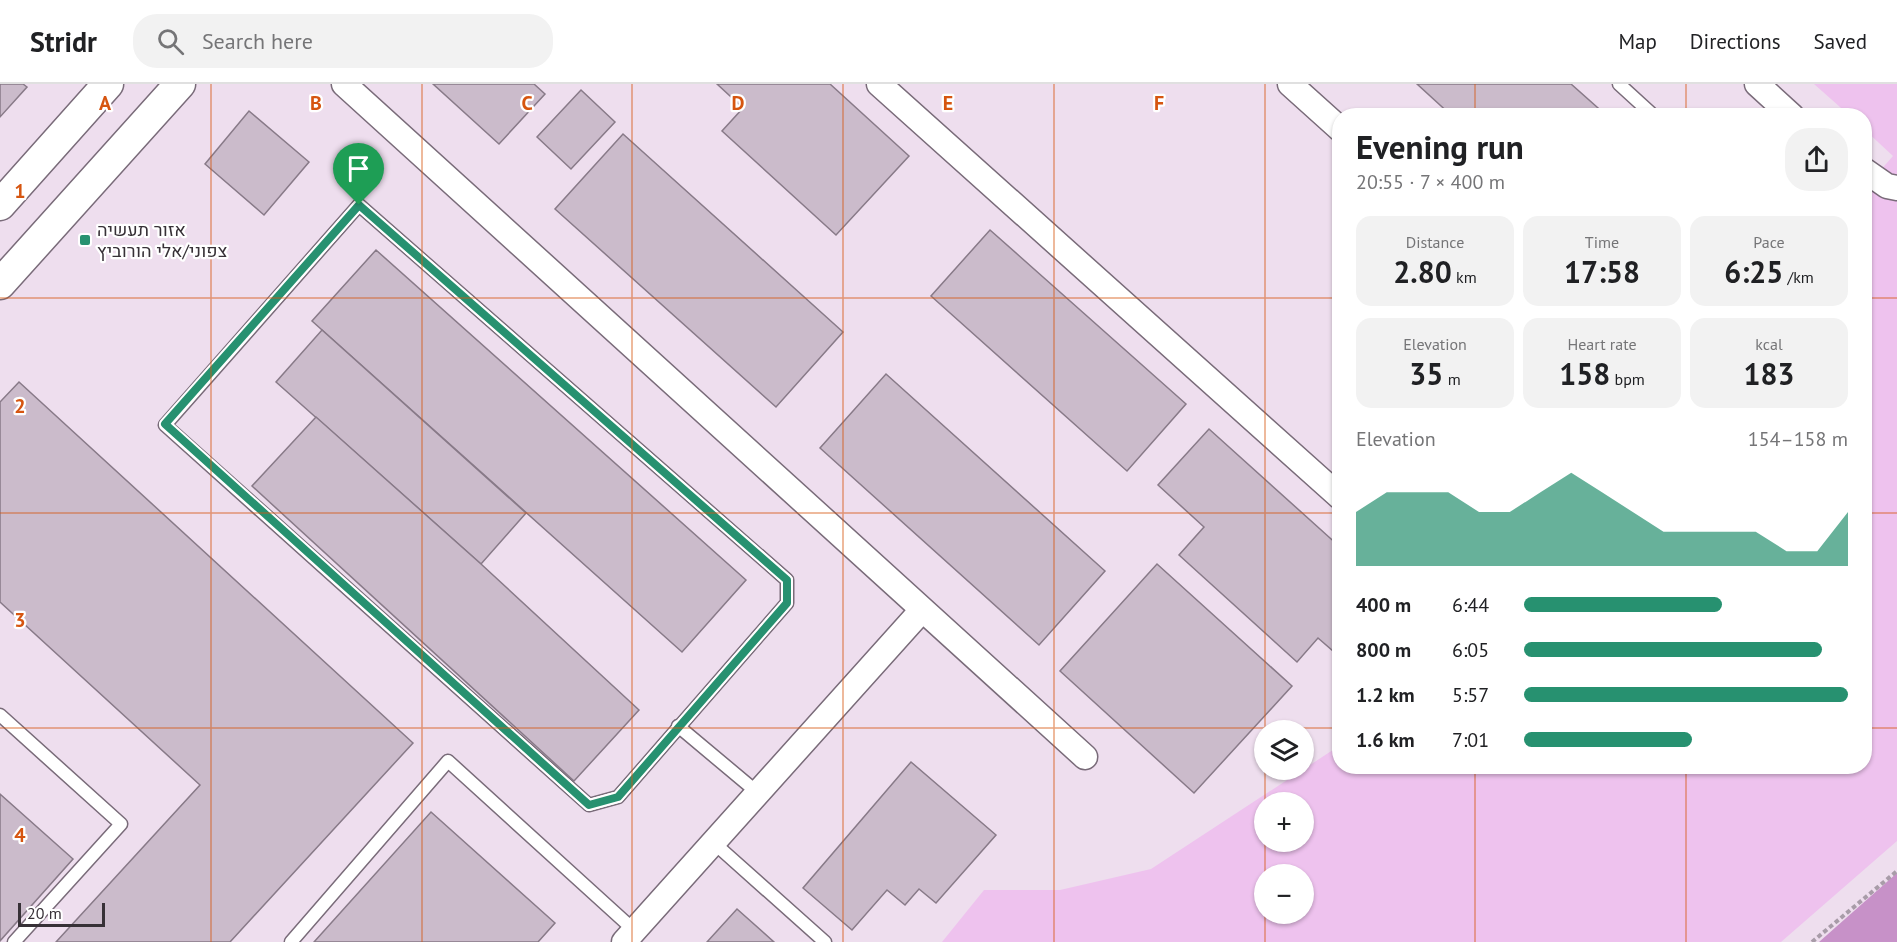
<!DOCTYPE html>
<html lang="en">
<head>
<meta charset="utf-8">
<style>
  body { margin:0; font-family:"PT Sans",Heebo,sans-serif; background:#f2f2f2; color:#202124; height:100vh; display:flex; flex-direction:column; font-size:22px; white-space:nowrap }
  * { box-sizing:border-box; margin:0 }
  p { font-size:20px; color:#757577 }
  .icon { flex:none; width:33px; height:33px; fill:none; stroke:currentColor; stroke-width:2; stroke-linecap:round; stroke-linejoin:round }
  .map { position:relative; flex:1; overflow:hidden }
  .sheet { position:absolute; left:1332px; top:24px; width:540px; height:666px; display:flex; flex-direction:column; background:#fff; border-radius:24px; box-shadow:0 2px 4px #0004 }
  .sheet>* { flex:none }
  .tools { position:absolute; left:1254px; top:636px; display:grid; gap:12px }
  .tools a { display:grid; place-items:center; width:60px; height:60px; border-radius:50%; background:#fff; box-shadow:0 2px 4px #0004; font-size:30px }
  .scale { position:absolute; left:18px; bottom:15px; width:87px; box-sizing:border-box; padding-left:6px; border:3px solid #373137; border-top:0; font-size:16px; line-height:21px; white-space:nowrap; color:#373137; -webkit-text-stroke:4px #fff; paint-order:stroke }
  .pin { position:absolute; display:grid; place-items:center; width:51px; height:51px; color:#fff; margin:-62px -26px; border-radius:50% 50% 50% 0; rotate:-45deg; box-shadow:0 0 6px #0007 }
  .pin .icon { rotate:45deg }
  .round { display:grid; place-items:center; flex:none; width:63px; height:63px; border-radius:24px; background:#f2f2f2 }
  .head { display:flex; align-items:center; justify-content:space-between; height:102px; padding:0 24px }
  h1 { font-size:33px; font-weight:600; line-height:45px }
  .figures { display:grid; grid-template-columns:repeat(3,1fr); gap:9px; height:102px; padding:6px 24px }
  .figures div { display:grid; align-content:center; border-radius:15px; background:#f2f2f2; text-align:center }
  .figures b { font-size:30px; font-weight:600 }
  .figures small { font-size:16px; font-weight:400 }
  .figures p { font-size:16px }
  .chart { height:168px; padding:12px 24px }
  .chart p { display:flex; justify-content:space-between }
  .chart svg { width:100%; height:108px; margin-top:6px; fill:#279170; opacity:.7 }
  ul { padding:0 24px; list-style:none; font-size:20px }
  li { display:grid; grid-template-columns:96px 72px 1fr; align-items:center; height:45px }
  li i { height:15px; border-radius:8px; background:#279170 }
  header { display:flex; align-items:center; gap:36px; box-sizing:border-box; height:84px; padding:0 30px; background:#fff; border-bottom:2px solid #e0e0e0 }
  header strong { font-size:28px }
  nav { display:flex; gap:33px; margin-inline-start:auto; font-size:21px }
  .search { width:420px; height:54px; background:#f2f2f2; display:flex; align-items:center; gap:15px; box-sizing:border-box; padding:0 21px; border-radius:24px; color:#757577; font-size:22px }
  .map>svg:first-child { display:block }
  .green { fill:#eec2ee; fill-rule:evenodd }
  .forest { fill:#c791c8 }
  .building { fill:#cbbbcb; stroke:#887a88; stroke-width:1.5 }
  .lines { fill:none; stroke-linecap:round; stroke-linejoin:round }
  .service-casing { stroke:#796b79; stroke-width:15 }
  .minor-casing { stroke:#796b79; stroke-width:27 }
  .tertiary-casing { stroke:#796b79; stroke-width:33 }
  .path { stroke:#a89ca8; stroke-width:4; stroke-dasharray:4.5 3; stroke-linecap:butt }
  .service { stroke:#fff; stroke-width:12 }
  .minor { stroke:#fff; stroke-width:24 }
  .tertiary { stroke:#fff; stroke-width:30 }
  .route-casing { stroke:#fff; stroke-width:12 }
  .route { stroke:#279170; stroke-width:8 }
  .grid { fill:none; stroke:#d65510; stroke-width:1.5; stroke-opacity:0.55 }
  .poi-dot { fill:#279170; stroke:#fff; stroke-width:2 }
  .labels { text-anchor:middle; stroke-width:4.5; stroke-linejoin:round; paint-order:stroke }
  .poi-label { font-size:18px; fill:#373137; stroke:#fff; text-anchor:start }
  .grid-label { font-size:20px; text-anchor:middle; font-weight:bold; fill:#d65510; stroke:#fff; stroke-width:4.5; stroke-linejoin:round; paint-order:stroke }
</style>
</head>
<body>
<header>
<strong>Stridr</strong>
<div class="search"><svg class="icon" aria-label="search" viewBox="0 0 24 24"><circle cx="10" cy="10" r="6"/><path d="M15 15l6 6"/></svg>Search here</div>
<nav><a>Map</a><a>Directions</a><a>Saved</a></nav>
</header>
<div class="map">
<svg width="1897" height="858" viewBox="0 0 1897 858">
  <rect width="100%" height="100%" fill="#eedeee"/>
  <!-- green -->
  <path class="green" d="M 1814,0 L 1897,0 L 1897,757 L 1781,858 L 942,858 L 984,806 L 1060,806 L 1151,785 L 1339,662 L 1340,682 L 1864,682 L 1864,105 L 1893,72 L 1865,46 L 1864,32 L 1849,31 ZM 1264,718 L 1304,718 L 1304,758 L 1264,758 ZM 1264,790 L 1304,790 L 1304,830 L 1264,830 Z"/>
  <!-- forest -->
  <polygon class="forest" points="1897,789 1897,858 1819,858"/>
  <!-- building -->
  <g class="building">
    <polygon points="0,0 23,0 27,3 0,33"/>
    <polygon points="433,0 534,0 545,10 499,60"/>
    <polygon points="717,0 830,0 909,72 836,151 722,47 743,24"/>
    <polygon points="1417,0 1571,0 1607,32 1452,32"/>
    <polygon points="581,6 615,38 571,85 537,53"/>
    <polygon points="249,27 309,78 264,131 205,80"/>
    <polygon points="623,50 843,248 776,323 555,125"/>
    <polygon points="990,146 1186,320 1127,387 931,212"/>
    <polygon points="376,166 746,496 682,568 312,237"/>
    <polygon points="322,246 526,429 481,480 276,298"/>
    <polygon points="886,290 1105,487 1039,561 820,364"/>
    <polygon points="19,298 413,659 230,858 56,858 200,701 0,518 0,318"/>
    <polygon points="316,333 481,480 639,626 574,697 252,402"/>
    <polygon points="1209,345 1340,463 1340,573 1318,554 1297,578 1179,471 1204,443 1158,401"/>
    <polygon points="1157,480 1292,602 1194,709 1060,587"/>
    <polygon points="911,678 996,751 936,819 919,805 905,821 887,806 852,846 803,804"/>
    <polygon points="0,710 73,775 0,857"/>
    <polygon points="431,728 555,839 538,858 314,858"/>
    <polygon points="737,825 774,858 707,858"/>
  </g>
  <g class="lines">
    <!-- service casing -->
    <g class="service-casing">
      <g id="service">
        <polyline points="1619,0 1654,32"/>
        <polygon points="359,121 787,496 787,519 618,713 589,721 165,341"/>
        <polyline points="0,631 121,740 14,858"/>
        <polyline points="678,642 758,709"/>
        <polyline points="714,759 825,858"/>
        <polyline points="291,858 448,677 635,847"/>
      </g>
    </g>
    <!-- minor casing -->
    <g class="minor-casing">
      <g id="minor">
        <polyline points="344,0 1085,673"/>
        <polyline points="879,0 1340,413"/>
        <polyline points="1290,0 1340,45"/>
        <polyline points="1757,0 1792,32"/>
        <polyline points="1864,86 1887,102 1897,104"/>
        <polyline points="624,858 922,526"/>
      </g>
    </g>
    <!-- tertiary casing -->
    <g class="tertiary-casing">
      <g id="tertiary">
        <polyline points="0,121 108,0"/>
        <polyline points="0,200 180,0"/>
      </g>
    </g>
    <!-- path -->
    <polyline class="path" points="1812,858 1897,787"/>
    <!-- service -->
    <use href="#service" class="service"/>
    <!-- minor -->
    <use href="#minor" class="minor"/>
    <!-- tertiary -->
    <use href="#tertiary" class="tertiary"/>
  </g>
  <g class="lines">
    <!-- route casing -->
    <g class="route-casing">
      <polygon id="route" points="359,121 787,496 787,519 618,713 589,721 165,340"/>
    </g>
    <!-- route -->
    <use href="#route" class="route"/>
  </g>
  <!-- grid -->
  <path class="grid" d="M 211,0 L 211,858M 422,0 L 422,858M 632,0 L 632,858M 843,0 L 843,858M 1054,0 L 1054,858M 1265,0 L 1265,646M 1475,0 L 1475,32M 1686,0 L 1686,32M 0,214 L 1340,214M 1864,214 L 1897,214M 0,429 L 1340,429M 1864,429 L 1897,429M 0,644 L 1340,644M 1864,644 L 1897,644M 1475,682 L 1475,858M 1686,682 L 1686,858M 1265,686 L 1265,718M 1265,758 L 1265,790M 1265,830 L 1265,858"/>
  <!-- markers -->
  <rect class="poi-dot" x="79" y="150" width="12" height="12" rx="3"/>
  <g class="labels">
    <!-- poi labels -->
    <g class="poi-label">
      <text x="97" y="152">אזור תעשיה<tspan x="97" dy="21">צפוני/אלי הורוביץ</tspan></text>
    </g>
  </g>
  <g class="grid-label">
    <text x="105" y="26">A</text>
    <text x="316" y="26">B</text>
    <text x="527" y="26">C</text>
    <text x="738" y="26">D</text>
    <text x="948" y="26">E</text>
    <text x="1159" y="26">F</text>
    <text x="20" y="114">1</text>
    <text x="20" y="329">2</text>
    <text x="20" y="543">3</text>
    <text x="20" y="758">4</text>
  </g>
</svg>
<div class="tools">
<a><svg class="icon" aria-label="layers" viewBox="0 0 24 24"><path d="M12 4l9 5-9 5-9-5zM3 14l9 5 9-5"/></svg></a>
<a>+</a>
<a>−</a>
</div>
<div class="scale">20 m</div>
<div class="pin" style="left:359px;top:121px;background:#1e9e55"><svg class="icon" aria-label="arrive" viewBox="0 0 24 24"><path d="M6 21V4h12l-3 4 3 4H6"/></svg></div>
<section class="sheet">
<div class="head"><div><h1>Evening run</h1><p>20:55 · 7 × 400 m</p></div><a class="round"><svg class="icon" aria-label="share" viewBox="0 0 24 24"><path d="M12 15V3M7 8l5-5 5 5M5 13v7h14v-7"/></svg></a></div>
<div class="figures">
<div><p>Distance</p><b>2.80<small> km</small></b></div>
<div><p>Time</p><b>17:58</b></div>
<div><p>Pace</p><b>6:25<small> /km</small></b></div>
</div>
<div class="figures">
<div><p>Elevation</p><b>35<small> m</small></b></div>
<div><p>Heart rate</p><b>158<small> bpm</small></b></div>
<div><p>kcal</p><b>183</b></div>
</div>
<div class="chart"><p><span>Elevation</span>154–158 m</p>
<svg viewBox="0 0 160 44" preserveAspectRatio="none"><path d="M0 44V22L10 14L20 14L30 14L40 22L50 22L60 14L70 6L80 14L90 22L100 30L110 30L120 30L130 30L140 38L150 38L160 22V44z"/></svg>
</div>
<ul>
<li><b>400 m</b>6:44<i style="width:61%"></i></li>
<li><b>800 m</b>6:05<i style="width:92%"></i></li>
<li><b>1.2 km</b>5:57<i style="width:100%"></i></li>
<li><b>1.6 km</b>7:01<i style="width:52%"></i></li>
</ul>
</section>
</div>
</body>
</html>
